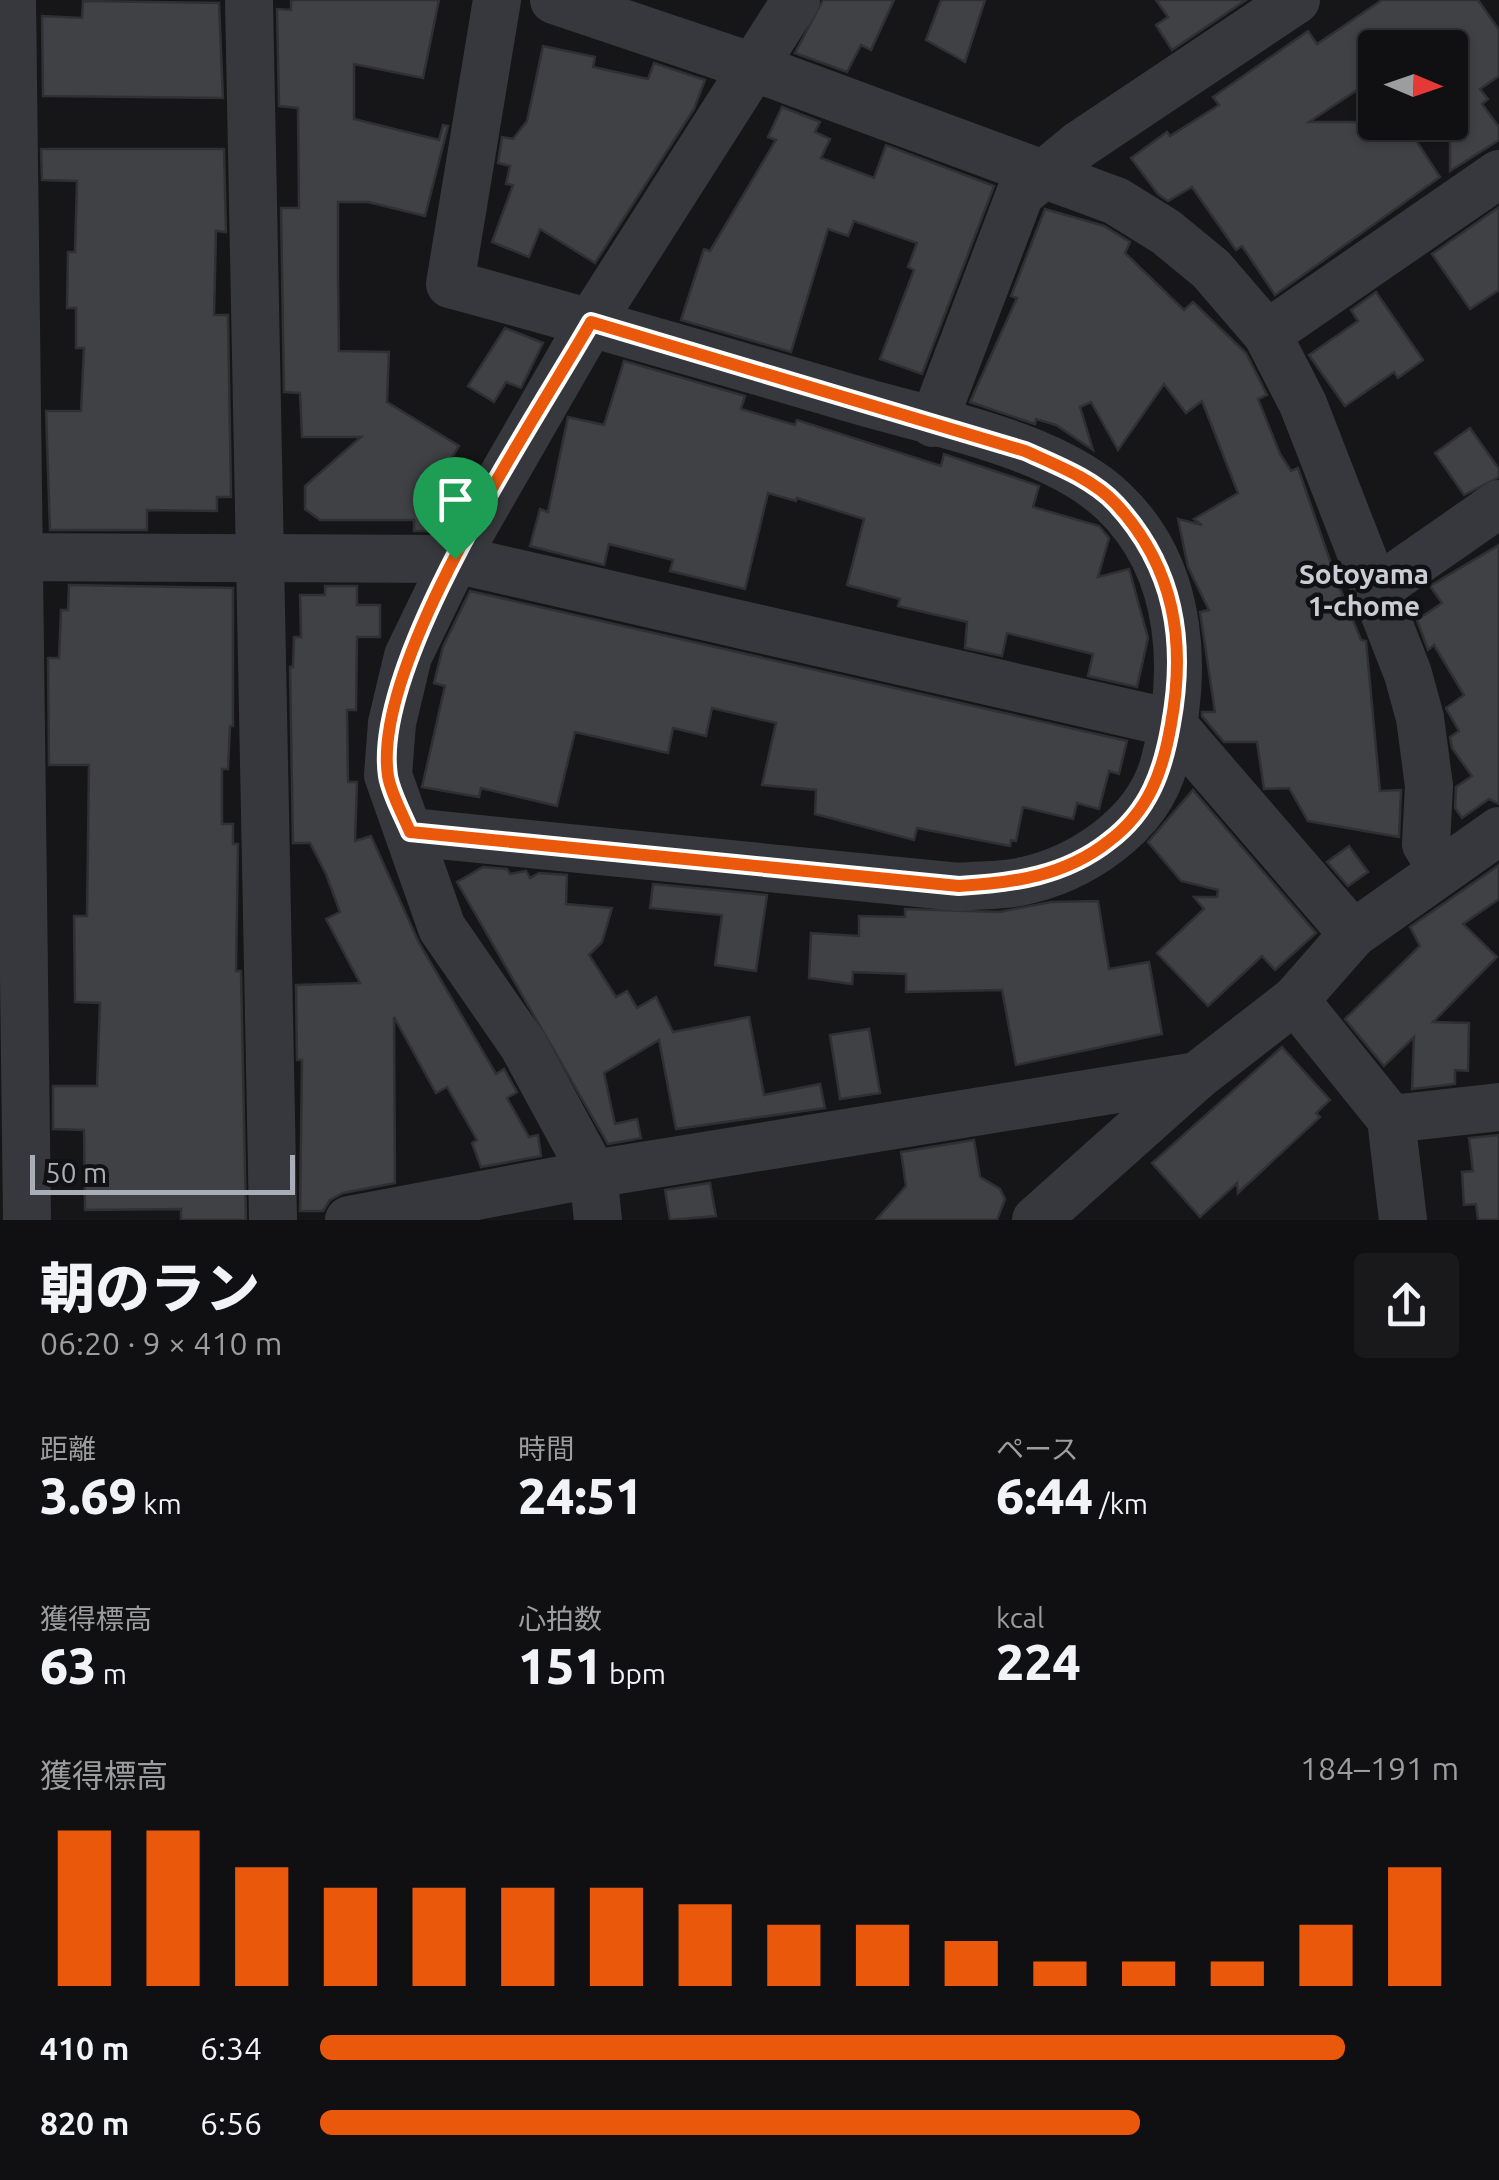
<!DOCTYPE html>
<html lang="ja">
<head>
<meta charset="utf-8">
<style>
  body { margin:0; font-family:Ubuntu,"Noto Sans JP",sans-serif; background:#19191b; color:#f1f3f6; height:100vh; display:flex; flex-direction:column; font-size:38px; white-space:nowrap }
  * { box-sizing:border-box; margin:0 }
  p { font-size:32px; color:#9c9d9f }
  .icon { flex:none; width:55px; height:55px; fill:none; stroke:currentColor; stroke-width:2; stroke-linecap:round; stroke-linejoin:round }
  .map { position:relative; height:1220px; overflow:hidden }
  .details { display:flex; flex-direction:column; background:#101012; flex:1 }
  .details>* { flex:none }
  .needle { width:65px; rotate:92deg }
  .buttons { position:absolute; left:1358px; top:30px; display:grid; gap:20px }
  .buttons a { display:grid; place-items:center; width:110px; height:110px; border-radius:10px; background:#101012; box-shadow:0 2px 8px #0004,0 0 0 2px #303032; font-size:50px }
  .scale { position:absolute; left:30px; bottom:25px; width:265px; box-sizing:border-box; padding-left:10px; border:5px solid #a8adb8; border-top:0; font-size:28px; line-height:35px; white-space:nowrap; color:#a8adb8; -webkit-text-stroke:8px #111113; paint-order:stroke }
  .pin { position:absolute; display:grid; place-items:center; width:85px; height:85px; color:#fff; margin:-102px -42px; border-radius:50% 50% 50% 0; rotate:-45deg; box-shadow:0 0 10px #0007 }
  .pin .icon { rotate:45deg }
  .round { display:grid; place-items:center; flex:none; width:105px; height:105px; border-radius:10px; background:#19191b }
  .head { display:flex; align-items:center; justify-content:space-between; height:170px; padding:0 40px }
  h1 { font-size:55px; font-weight:800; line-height:75px }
  .figures { display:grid; grid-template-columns:repeat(3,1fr); gap:15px; height:170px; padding:10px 40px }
  .figures div { display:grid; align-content:center }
  .figures b { font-size:50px; font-weight:800 }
  .figures small { font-size:28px; font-weight:400 }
  .figures p { font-size:28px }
  .chart { height:280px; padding:20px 40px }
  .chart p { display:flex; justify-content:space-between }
  .chart svg { width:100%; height:180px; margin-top:10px; stroke:#ea580c; stroke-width:6 }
  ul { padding:0 40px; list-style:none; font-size:32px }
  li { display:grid; grid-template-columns:160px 120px 1fr; align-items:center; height:75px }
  li i { height:25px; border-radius:12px; background:#ea580c }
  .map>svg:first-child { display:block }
  .building { fill:#404145; stroke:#303034; stroke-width:2.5 }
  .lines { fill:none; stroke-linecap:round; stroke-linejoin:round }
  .minor { stroke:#37383d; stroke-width:48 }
  .route-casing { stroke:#fff; stroke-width:20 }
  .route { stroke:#ea580c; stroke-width:12 }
  .labels { text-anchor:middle; stroke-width:9; stroke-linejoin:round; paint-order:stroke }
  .neighbourhood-label { font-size:28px; font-weight:bold; fill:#c9ccd4; stroke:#111113 }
</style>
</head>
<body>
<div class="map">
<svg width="1499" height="1220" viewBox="0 0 1499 1220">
  <rect width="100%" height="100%" fill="#161618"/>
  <!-- building -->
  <g class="building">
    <polygon points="291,0 439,0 423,78 354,64 354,119 439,140 443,125 448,126 425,216 368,202 338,202 338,280 339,351 389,352 387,402 459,446 436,485 458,499 439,531 414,531 414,520 320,520 305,509 305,486 361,437 302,437 300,393 284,392 281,208 299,208 298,108 279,106 277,9 291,10"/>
    <polygon points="823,0 894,0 871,50 861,45 847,72 795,53"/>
    <polygon points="941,0 985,0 965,62 926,40"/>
    <polygon points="1156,0 1246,0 1172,50 1156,25 1168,17"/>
    <polygon points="1382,0 1478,0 1499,30 1499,76 1480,89 1488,99 1482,104 1499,127 1499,140 1450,171 1450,48 1375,48 1375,78 1309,122 1404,122 1440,177 1275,295 1242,246 1236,250 1192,187 1168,201 1158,194 1131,158 1167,132 1170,136 1219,105 1213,97 1308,31 1317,44"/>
    <polygon points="83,1 219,3 223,98 43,96 42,16 82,18"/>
    <polygon points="543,46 595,57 593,67 648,79 654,63 705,80 694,109 595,263 540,229 529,257 492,242 513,185 506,184 510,166 498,163 502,137 513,139 527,121"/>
    <polygon points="782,107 820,122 815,132 830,139 821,158 874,178 886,145 994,186 922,374 880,359 914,270 908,267 917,243 854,221 848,236 828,229 791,352 681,320 704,249 710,251 776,140 768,137"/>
    <polygon points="41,149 224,149 226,232 216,231 214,315 228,315 231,497 217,497 217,511 147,510 147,530 50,530 46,411 81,411 84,348 76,348 76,308 67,308 68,252 75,252 77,181 42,180"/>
    <polygon points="1499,207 1499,290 1470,309 1432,254"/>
    <polygon points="1045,209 1104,226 1130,242 1125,253 1184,310 1193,302 1246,353 1267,395 1258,399 1280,454 1291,471 1298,468 1337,581 1361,640 1366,641 1380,791 1401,790 1399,837 1308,821 1289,788 1264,789 1257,742 1224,742 1202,716 1202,712 1215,712 1200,612 1209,610 1188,567 1178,519 1202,525 1194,519 1238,493 1202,401 1186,413 1164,384 1118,450 1091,402 1080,407 1093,450 1056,425 1036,419 1035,424 970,402 1017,298 1011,296"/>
    <polygon points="1376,292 1423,360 1398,378 1394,372 1345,406 1309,355 1358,321 1351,310"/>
    <polygon points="505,328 543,343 521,388 506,382 494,402 468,386"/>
    <polygon points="624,361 745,396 741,409 795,425 797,420 941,466 944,454 1039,486 1033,507 1099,526 1109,538 1098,577 1129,569 1148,638 1137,687 1088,676 1093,654 1007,633 1002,656 965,648 967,622 898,606 900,599 847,585 864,519 797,498 796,501 768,493 745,589 670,571 673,560 609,544 604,565 530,546 540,509 548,512 568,417 604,425"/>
    <polygon points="1470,428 1499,469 1499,477 1464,495 1435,453"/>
    <polygon points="1499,545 1499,804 1489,799 1462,818 1455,808 1456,787 1472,776 1452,748 1450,737 1459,731 1446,708 1464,695 1434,645 1428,650 1417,620 1442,603 1430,586"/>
    <polygon points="69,585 233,588 233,726 230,726 228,769 222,769 222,824 233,824 233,844 238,844 236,971 241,971 246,1220 181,1220 181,1209 85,1210 84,1130 53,1129 53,1086 97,1086 100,1003 75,1002 74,916 87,916 89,765 49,765 48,658 59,658 61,610 68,610"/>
    <polygon points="325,586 357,586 357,605 380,605 380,637 357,637 356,710 347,710 348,782 357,782 355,841 371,836 419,943 496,1074 504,1069 517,1092 507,1098 529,1137 538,1135 541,1156 481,1167 472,1143 477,1140 447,1087 436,1093 394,1017 395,1183 343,1193 330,1200 323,1211 300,1211 302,1060 297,1060 296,985 360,983 326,919 340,912 326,874 310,843 293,843 290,667 293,667 294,637 301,637 300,595 325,595"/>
    <polygon points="470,591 1127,741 1119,774 1109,771 1099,809 1077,803 1073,819 1023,807 1016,841 1011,840 1010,846 917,828 914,840 815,814 816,790 762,785 776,723 712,708 706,736 673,728 668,753 575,732 557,806 481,788 479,797 422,787 445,686 434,683 443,647"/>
    <polygon points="1193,790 1316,933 1275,970 1262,956 1208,1006 1157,953 1204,909 1194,897 1217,897 1218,890 1181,881 1148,842"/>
    <polygon points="1349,846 1368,872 1348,886 1327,862"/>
    <polygon points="1499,865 1499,899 1463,924 1497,957 1433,1022 1469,1023 1468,1071 1455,1070 1455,1084 1412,1089 1414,1037 1384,1066 1345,1019 1420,946 1410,927"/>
    <polygon points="483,867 507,869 510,874 526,871 530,878 539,873 567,875 566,904 612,908 602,942 589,955 616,997 627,991 637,1008 656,997 673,1032 749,1017 764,1095 820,1084 825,1108 676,1129 659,1040 604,1073 615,1124 637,1119 641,1138 608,1144 457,882"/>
    <polygon points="653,884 767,895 756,971 715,965 722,915 650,908"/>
    <polygon points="1098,901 1109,969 1149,962 1162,1034 1016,1065 1002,990 906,992 906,974 853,972 852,984 809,978 811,933 859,936 859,916 905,917 905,909 999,912 1051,902"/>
    <polygon points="869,1029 880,1093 840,1099 830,1035"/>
    <polygon points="1282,1047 1330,1100 1316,1113 1320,1117 1238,1193 1237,1183 1200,1217 1152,1163"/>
    <polygon points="1499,1135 1499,1220 1478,1220 1476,1204 1464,1205 1462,1172 1473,1171 1469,1138"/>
    <polygon points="974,1140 980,1177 1000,1189 1005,1199 997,1220 876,1220 906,1186 901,1152"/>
    <polygon points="710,1183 716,1216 670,1220 665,1190"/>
  </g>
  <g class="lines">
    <!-- minor -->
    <g class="minor">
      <polyline points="12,0 27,1220"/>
      <polyline points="249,0 273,1220"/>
      <polyline points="554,0 753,67 1116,201 1166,232 1211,269 1267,334 1303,404 1408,674 1420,718 1429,786 1426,844 1442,870"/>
      <polyline points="1267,334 1499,174"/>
      <polyline points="933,423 1020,194 1079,145 1296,0"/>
      <polyline points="0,557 455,559 1171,723 1353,934"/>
      <polyline points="1374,591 1499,504"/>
      <path d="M 410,832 L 959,887 C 979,885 1000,886 1019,882 C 1080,870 1147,826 1164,764 C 1189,675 1185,570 1114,502 C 1053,443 930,422 850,398 C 717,359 584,320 450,284 L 497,0"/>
      <polyline points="1295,1000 1391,1119 1403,1220"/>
      <polyline points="1391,1119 1499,1107"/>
      <polyline points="349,1220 593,1174 1197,1076"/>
      <polyline points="598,1220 593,1174 523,1045 442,928 388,775 392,723 408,656 455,559 591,322 796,0"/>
      <polyline points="1036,1220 1197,1076 1295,1000 1353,934 1499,831"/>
    </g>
  </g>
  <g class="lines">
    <!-- route casing -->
    <g class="route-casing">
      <path id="route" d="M 591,322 L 1025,451 C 1056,465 1093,479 1116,504 C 1175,568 1186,642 1171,724 C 1163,771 1149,811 1109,841 C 1065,876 1013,883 959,886 L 410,832 C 403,815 391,794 388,776 C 371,663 533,423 591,322 Z"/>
    </g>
    <!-- route -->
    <use href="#route" class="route"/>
  </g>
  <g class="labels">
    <!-- neighbourhood labels -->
    <g class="neighbourhood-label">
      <text x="1364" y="584">Sotoyama<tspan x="1364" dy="32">1-chome</tspan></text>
    </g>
  </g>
</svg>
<div class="buttons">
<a><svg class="needle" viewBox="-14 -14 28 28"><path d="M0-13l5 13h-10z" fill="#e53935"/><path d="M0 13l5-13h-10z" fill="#9c9d9f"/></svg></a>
</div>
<div class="scale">50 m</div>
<div class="pin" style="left:455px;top:559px;background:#1e9e55"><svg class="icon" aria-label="arrive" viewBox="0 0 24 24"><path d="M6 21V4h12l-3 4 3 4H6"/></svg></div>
</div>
<section class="details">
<div class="head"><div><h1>朝のラン</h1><p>06:20 · 9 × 410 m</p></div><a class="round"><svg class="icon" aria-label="share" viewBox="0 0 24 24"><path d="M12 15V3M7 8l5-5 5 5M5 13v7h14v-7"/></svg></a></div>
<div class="figures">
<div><p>距離</p><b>3.69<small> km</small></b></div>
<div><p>時間</p><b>24:51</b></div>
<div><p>ペース</p><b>6:44<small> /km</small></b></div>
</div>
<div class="figures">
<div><p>獲得標高</p><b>63<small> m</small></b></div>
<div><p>心拍数</p><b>151<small> bpm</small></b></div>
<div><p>kcal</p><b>224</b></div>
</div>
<div class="chart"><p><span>獲得標高</span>184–191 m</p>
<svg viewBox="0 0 160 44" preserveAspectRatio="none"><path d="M5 44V6M15 44V6M25 44V15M35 44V20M45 44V20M55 44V20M65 44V20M75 44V24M85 44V29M95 44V29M105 44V33M115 44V38M125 44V38M135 44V38M145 44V29M155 44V15"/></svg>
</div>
<ul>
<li><b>410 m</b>6:34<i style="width:90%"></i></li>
<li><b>820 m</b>6:56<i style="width:72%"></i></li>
</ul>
</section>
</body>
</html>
